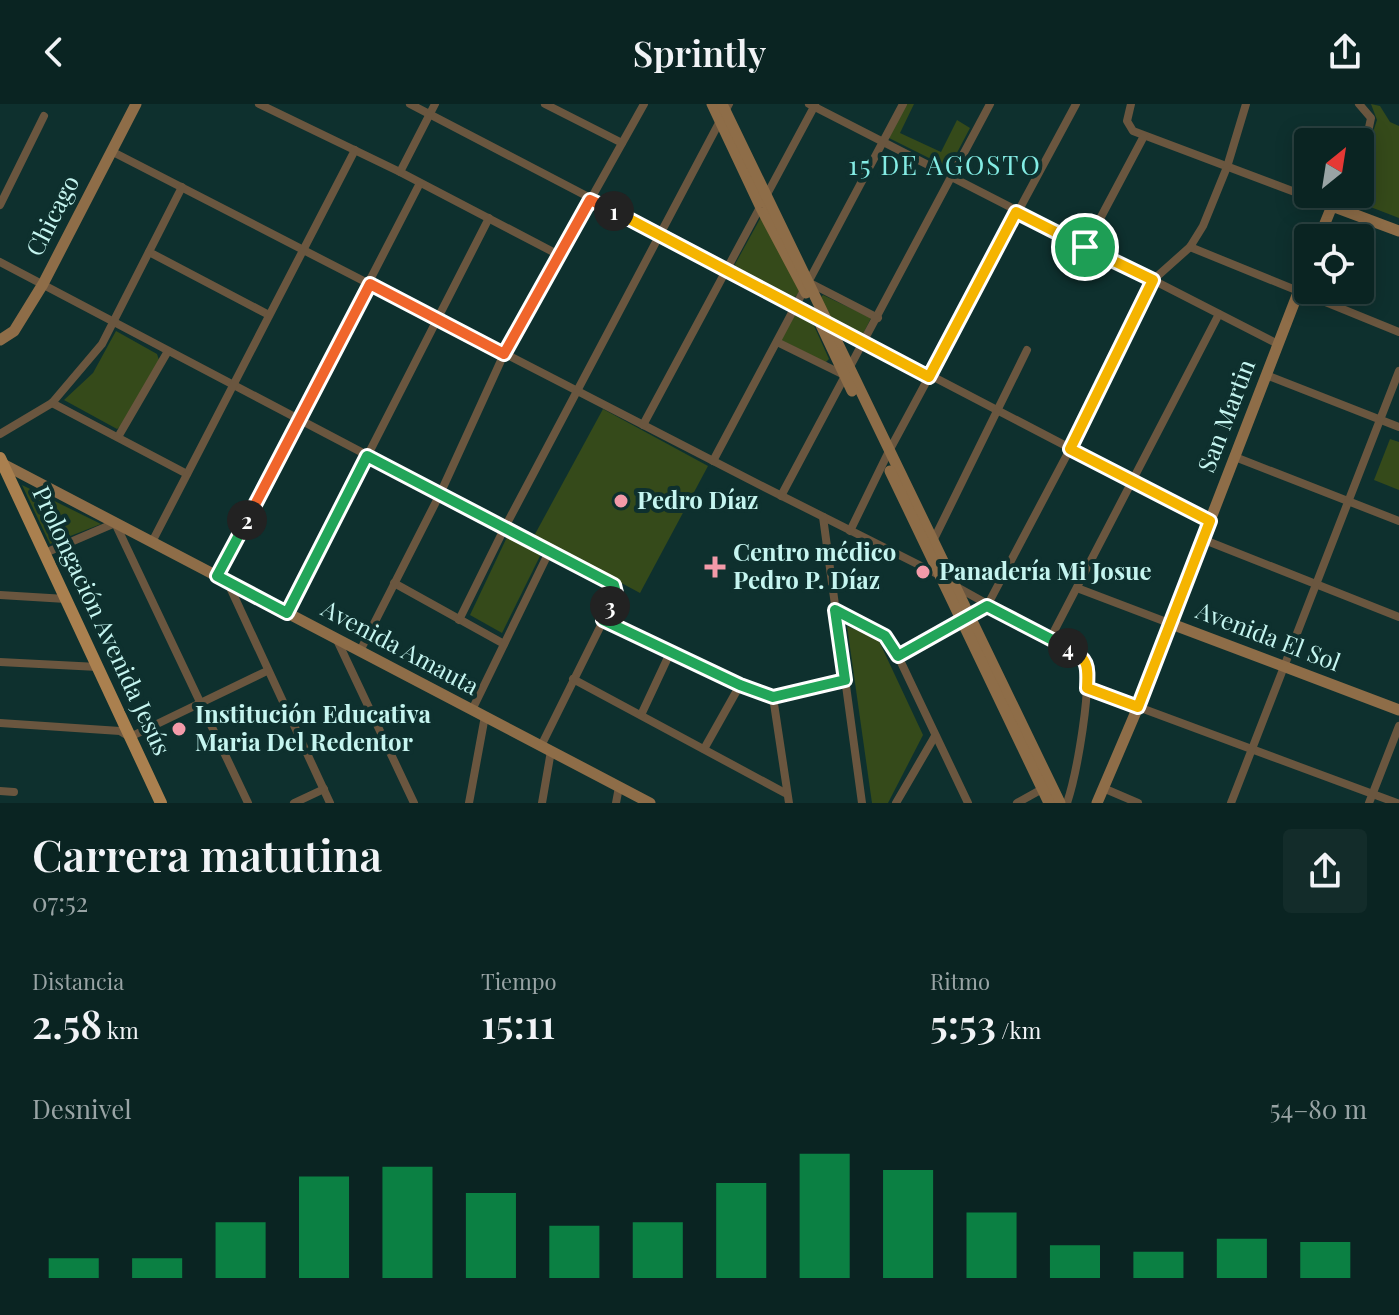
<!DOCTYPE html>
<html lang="es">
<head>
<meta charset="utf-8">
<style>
  body { margin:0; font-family:"Playfair Display",serif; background:#132c2a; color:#f1f3f6; height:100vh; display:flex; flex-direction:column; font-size:30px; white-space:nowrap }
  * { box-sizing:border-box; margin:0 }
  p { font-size:26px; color:#99a4a5 }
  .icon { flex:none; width:44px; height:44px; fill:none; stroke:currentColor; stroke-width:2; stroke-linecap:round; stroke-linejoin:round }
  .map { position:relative; height:699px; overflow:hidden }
  .drawer { display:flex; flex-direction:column; background:#0a2422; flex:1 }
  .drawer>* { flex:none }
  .needle { width:52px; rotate:30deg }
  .fabs { position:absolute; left:1294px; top:24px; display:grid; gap:16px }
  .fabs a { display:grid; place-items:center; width:80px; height:80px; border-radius:8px; background:#0a2422; box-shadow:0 4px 20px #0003,0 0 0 2px #2a4140; font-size:40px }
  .pin { position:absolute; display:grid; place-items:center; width:68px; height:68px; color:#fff; margin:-34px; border:4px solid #fff; border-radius:50%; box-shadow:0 2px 8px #0007 }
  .km { position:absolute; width:40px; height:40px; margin:-20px; border-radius:50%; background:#222; color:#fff; font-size:22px; line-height:40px; text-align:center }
  .round { display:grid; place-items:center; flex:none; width:84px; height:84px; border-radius:8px; background:#132c2a }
  .summary { display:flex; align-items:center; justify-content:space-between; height:136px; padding:0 32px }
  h1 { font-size:44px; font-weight:600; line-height:60px }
  .metrics { display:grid; grid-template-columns:repeat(3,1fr); gap:12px; height:136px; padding:8px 32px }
  .metrics div { display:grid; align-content:center }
  .metrics b { font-size:40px; font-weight:600 }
  .metrics small { font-size:22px; font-weight:400 }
  .metrics p { font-size:22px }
  .chart { height:224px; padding:16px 32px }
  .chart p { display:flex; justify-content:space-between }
  .chart svg { width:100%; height:144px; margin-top:8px; stroke:#0b8043; stroke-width:6 }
  header { display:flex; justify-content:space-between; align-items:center; height:104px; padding:0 32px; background:#0a2422; font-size:36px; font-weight:600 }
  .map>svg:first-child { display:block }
  .green { fill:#354a1a }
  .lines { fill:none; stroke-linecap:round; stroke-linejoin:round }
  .street { stroke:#6a563f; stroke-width:8 }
  .secondary { stroke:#8e6d48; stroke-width:11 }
  .primary { stroke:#aa804f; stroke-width:12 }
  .split-1-casing { stroke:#fff; stroke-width:16 }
  .split-2-casing { stroke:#fff; stroke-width:16 }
  .split-3-casing { stroke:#fff; stroke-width:16 }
  .split-4-casing { stroke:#fff; stroke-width:16 }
  .split-5-casing { stroke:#fff; stroke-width:16 }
  .split-1 { stroke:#f5b400; stroke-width:10 }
  .split-2 { stroke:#f0652b; stroke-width:10 }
  .split-3 { stroke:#22a559; stroke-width:10 }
  .split-4 { stroke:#22a559; stroke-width:10 }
  .split-5 { stroke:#f5b400; stroke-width:10 }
  .poi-dot { fill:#f39aa9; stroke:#0e302e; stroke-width:3 }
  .labels { text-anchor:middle; stroke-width:8; stroke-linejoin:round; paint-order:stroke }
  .street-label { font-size:24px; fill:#c5f5f0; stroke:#0e302e }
  .poi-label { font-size:24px; font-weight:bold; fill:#c5f5f0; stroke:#0e302e; text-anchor:start }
  .neighbourhood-label { font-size:26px; letter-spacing:2px; fill:#83ece4; stroke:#0e302e }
</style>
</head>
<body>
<header><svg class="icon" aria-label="back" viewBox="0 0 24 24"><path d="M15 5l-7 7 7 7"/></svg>Sprintly<svg class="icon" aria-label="share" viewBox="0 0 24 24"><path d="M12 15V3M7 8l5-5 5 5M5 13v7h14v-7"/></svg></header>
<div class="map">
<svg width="1399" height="699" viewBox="0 0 1399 699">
  <rect width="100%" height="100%" fill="#0e302e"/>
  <!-- green -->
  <g class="green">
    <polygon points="903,0 914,0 900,29 941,48 957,16 970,24 950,62 947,63 887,33"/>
    <polygon points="1371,0 1380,2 1390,18 1399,22 1399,114 1355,97 1352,92 1360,90 1360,67 1377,16"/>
    <polygon points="761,113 800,187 794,194 733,164"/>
    <polygon points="823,191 871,214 861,234 830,219 820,194"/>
    <polygon points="796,208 811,215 829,255 825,259 781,236"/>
    <polygon points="116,227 157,250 159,256 123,321 117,325 64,296 93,269"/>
    <polygon points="603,305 708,362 640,489 534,432"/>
    <polygon points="1390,335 1399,338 1399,386 1374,376"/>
    <polygon points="22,381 101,420 50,440"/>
    <polygon points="508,431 541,450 502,529 470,511"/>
    <polygon points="847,522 878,535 923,631 888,699 872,699"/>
  </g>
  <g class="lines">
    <!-- street -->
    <g class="street">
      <polyline points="259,0 400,68 559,151"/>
      <polyline points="410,0 1210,417"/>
      <polyline points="545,0 622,39"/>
      <polyline points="809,0 1278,240"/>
      <polyline points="1131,0 1127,17 1133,27 1332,102"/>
      <polyline points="1359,0 1371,14 1360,66"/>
      <polyline points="111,47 760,381 941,472"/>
      <polyline points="400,68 435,0"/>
      <polyline points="0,101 44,12"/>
      <polyline points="1346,107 1352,90"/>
      <polyline points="1085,143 1144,32"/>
      <polyline points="1190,143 1399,228"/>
      <polyline points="149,148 269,211"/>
      <polyline points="0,158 614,481 615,493 541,642"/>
      <polyline points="808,178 878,214"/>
      <polyline points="777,238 844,271"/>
      <polyline points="1266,271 1399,323"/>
      <polyline points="52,299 187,370"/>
      <polyline points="643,321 815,1"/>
      <polyline points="0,330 52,299 102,240 182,83"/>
      <polyline points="118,333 168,247"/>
      <polyline points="1235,353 1399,417"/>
      <polyline points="713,357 903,0"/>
      <polyline points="781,392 990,0"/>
      <polyline points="823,413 862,699"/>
      <polyline points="850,427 889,347 1076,0"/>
      <polyline points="1202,435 1399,513"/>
      <polyline points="933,437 1027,246"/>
      <polyline points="152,438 355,46"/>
      <polyline points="45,449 115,419 248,699"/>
      <polyline points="217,472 420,79"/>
      <polyline points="228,479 330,699"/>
      <polyline points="394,479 504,540"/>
      <path d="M 955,482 L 1084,554 C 1094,578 1076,672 1067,699"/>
      <polyline points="1077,484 1169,519"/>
      <polyline points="0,491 66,495"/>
      <polyline points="987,502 1070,345 1153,176 1190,143 1203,122 1227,63 1246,0"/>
      <polyline points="835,506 885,532 898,552 987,502"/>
      <polyline points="287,509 489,114"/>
      <polyline points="459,516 504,425 729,0"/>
      <polyline points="603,516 740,581 773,593"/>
      <polyline points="1050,535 1219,210"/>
      <polyline points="337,536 414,699"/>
      <polyline points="360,547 440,390 504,250 644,0"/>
      <polyline points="898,552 968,699"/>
      <polyline points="0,558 98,563"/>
      <polyline points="573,575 785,689"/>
      <polyline points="1087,584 1397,699"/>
      <polyline points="472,606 549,448"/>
      <polyline points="641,611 670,549"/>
      <polyline points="0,619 120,627 130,633 267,567"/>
      <polyline points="704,645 740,581"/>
      <polyline points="1103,684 1138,699"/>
      <polyline points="0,687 14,688"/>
      <polyline points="294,699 324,685"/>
      <polyline points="469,699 485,612"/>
      <polyline points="542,699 551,647"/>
      <polyline points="616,699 619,683"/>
      <polyline points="789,699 773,593 845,576"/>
      <polyline points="896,699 935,632"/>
      <polyline points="1017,699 1044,684"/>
      <polyline points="1231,699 1399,267"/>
      <polyline points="1369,699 1399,622"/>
    </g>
    <!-- secondary -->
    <g class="secondary">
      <polyline points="712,0 761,104 806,189"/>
      <polyline points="722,0 1060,699"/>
      <polyline points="1319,134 1332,102 1399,127"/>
      <polyline points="820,219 852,287"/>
      <polyline points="0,236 14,227 43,180 136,0"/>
      <polyline points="3,360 650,699"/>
      <polyline points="890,367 1049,699"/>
      <polyline points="1169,519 1399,606"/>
      <polyline points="1097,699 1138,603 1308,163"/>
    </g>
    <!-- primary -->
    <polyline class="primary" points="0,354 161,699"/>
  </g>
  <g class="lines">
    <!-- split-1 casing -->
    <g class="split-1-casing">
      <polyline id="split-1" points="614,107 929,273 1016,108 1085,143"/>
    </g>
    <!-- split-2 casing -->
    <g class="split-2-casing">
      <polyline id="split-2" points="247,416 370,180 504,250 590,96 614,107"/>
    </g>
    <!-- split-3 casing -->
    <g class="split-3-casing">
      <polyline id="split-3" points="247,416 217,472 287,509 367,352 614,481 616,489 610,502"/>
    </g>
    <!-- split-4 casing -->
    <g class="split-4-casing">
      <polyline id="split-4" points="610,502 603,516 740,581 773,593 845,576 835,506 885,532 898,552 987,502 1068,544"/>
    </g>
    <!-- split-5 casing -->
    <g class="split-5-casing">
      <path id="split-5" d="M 1068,544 C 1089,555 1088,562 1087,584 L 1138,603 L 1210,417 L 1070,345 L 1153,176 L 1085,143"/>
    </g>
    <!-- split-1 -->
    <use href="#split-1" class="split-1"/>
    <!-- split-2 -->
    <use href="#split-2" class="split-2"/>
    <!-- split-3 -->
    <use href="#split-3" class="split-3"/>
    <!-- split-4 -->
    <use href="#split-4" class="split-4"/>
    <!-- split-5 -->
    <use href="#split-5" class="split-5"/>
  </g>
  <!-- markers -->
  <g class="poi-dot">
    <circle cx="621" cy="397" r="8"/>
    <path d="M711 451h8v8h8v8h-8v8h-8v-8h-8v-8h8z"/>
    <circle cx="923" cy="468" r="8"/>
    <circle cx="179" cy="625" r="8"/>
  </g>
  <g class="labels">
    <!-- street labels -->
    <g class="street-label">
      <text transform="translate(53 112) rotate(-63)" y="8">Chicago</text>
      <text transform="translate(1227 312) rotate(-69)" y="8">San Martin</text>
      <text transform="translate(101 517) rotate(65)" y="8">Prolongación Avenida Jesús</text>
      <text transform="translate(1268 533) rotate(21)" y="8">Avenida El Sol</text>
      <text transform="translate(400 544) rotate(28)" y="8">Avenida Amauta</text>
    </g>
    <!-- poi labels -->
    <g class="poi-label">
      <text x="637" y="405">Pedro Díaz</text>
      <text x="733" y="457">Centro médico<tspan x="733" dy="28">Pedro P. Díaz</tspan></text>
      <text x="939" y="476">Panadería Mi Josue</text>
      <text x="195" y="619">Institución Educativa<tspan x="195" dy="28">Maria Del Redentor</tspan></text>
    </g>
    <!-- neighbourhood labels -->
    <g class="neighbourhood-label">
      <text x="945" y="71">15 DE AGOSTO</text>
    </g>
  </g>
</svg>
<div class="fabs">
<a><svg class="needle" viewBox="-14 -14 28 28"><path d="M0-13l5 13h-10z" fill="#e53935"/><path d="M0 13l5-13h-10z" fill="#99a4a5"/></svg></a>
<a><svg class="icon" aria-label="locate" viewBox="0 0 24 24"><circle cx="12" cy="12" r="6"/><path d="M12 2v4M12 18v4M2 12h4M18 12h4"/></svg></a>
</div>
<div class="pin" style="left:1085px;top:143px;background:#1e9e55"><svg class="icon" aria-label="arrive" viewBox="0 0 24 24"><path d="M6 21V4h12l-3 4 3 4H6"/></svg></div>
<b class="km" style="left:614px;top:107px">1</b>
<b class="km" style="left:247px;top:416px">2</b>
<b class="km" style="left:610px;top:502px">3</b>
<b class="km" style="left:1068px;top:544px">4</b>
</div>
<section class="drawer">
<div class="summary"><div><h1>Carrera matutina</h1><p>07:52</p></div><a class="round"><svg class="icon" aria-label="share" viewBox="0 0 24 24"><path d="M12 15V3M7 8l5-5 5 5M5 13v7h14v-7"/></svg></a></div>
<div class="metrics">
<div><p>Distancia</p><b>2.58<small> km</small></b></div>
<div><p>Tiempo</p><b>15:11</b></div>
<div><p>Ritmo</p><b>5:53<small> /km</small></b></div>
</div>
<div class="chart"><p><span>Desnivel</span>54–80 m</p>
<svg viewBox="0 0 160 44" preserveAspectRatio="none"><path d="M5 44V38M15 44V38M25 44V27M35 44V13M45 44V10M55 44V18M65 44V28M75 44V27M85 44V15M95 44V6M105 44V11M115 44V24M125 44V34M135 44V36M145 44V32M155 44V33"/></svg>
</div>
</section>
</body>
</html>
